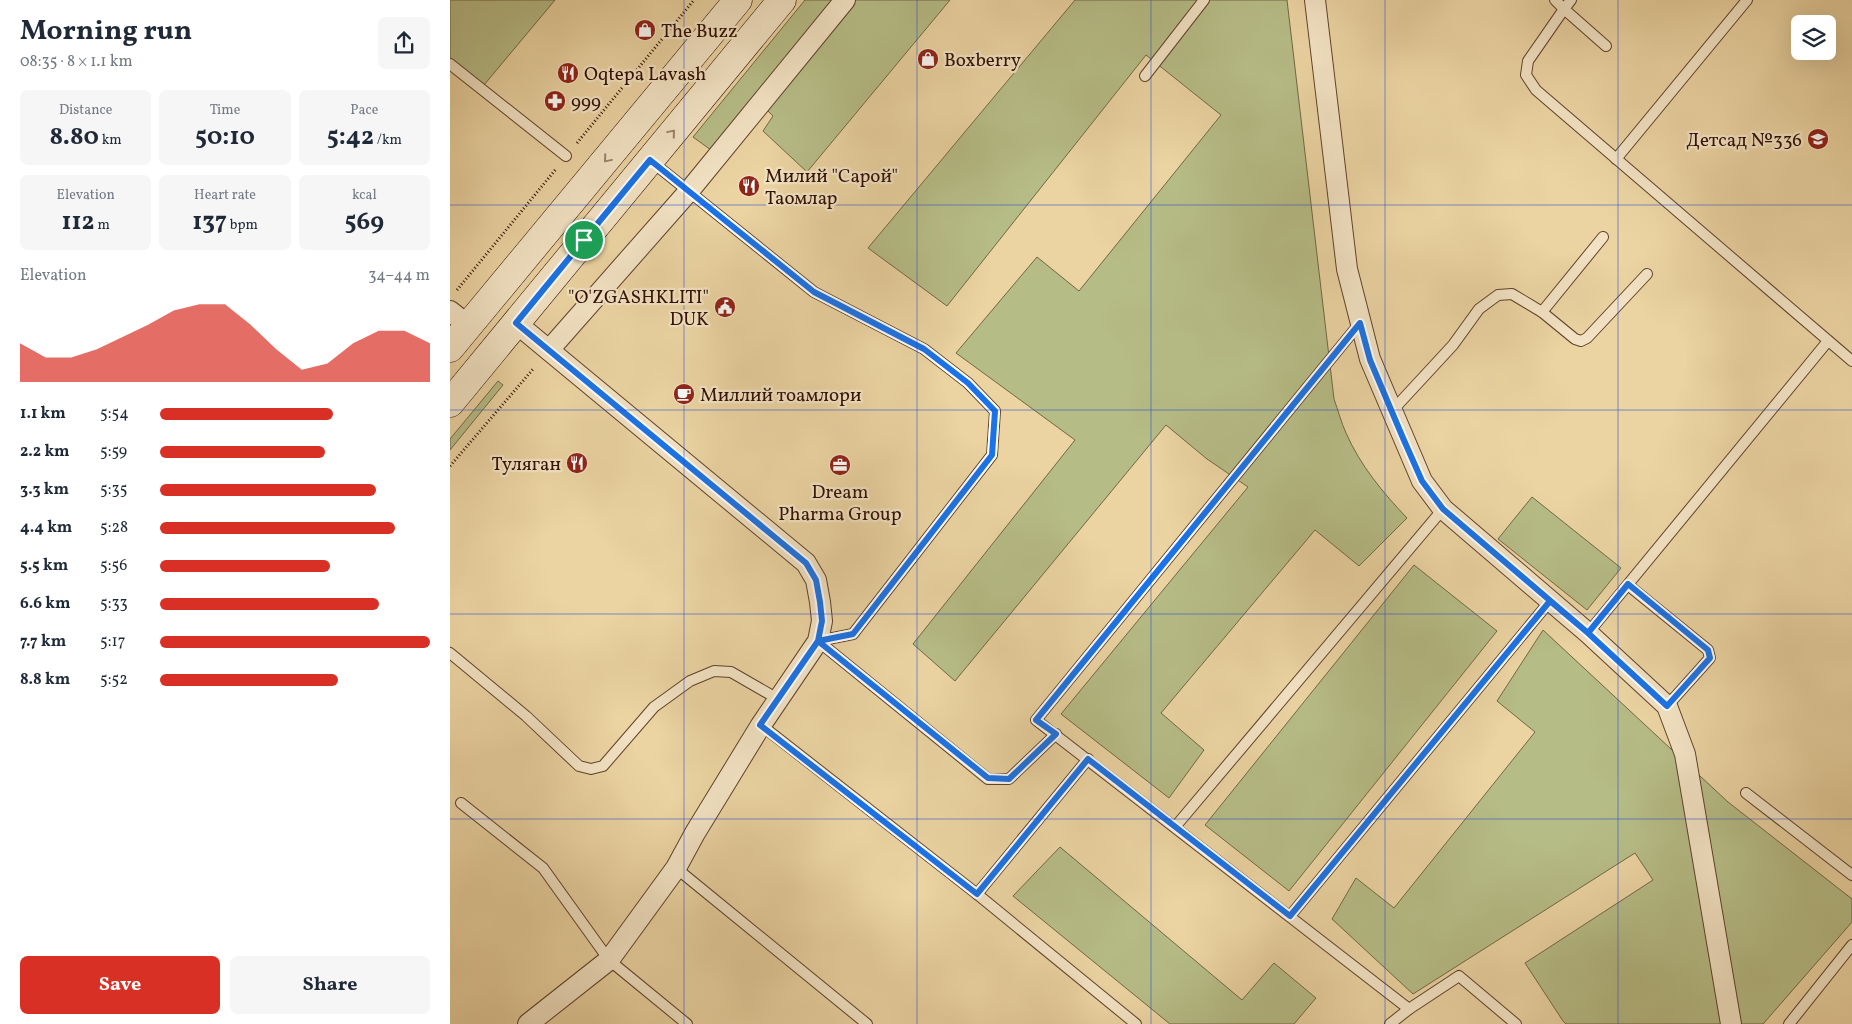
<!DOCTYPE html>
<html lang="en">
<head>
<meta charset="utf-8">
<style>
  body { margin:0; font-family:Vollkorn,serif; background:#f6f6f7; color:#1f2937; height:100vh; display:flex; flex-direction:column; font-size:19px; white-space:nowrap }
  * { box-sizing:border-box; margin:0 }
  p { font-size:16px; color:#747a83 }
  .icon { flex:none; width:28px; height:28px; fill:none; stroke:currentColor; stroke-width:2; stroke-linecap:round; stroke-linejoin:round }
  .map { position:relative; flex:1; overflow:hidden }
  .drawer { display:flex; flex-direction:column; background:#fff; width:450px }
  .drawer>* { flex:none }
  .controls { position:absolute; left:1341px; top:15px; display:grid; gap:10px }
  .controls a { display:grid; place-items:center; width:45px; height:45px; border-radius:8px; background:#fff; box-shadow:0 5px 20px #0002; font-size:25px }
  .pin { position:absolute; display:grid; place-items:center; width:42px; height:42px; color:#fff; margin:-21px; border:2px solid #fff; border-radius:50%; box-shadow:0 1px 5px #0007 }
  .round { display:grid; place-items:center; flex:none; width:52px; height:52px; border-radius:8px; background:#f6f6f7 }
  .head { display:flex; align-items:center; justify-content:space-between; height:85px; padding:0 20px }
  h1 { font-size:28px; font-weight:700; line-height:38px }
  .stats { display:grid; grid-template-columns:repeat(3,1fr); gap:8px; height:85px; padding:5px 20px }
  .stats div { display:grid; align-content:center; border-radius:8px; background:#f6f6f7; text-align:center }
  .stats b { font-size:25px; font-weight:700 }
  .stats small { font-size:14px; font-weight:400 }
  .stats p { font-size:14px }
  .chart { height:140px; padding:10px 20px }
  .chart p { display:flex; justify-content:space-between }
  .chart svg { width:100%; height:90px; margin-top:5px; fill:#d93025; opacity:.7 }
  .action { display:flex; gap:10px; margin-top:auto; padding:10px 20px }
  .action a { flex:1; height:58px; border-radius:8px; background:#d93025; color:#fff; font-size:20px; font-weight:700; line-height:58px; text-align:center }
  .action a+a { background:#f6f6f7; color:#1f2937 }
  ul { padding:0 20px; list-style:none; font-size:16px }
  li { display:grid; grid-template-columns:80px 60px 1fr; align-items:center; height:38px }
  li i { height:12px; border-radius:6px; background:#d93025 }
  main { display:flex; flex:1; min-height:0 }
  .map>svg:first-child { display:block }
  .green { fill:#b6bc86; stroke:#736644 }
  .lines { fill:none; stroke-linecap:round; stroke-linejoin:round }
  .lane-casing { stroke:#5f412a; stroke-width:12 }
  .street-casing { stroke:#5f412a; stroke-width:22 }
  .secondary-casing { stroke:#301002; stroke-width:29 }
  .path { stroke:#301002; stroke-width:3; stroke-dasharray:1 2.5; stroke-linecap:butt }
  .lane { stroke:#f2e2c3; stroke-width:10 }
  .street { stroke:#f2e2c3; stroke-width:20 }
  .secondary { stroke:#f2e2c3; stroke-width:28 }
  .oneway { stroke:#9b846c }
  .route-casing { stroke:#fff; stroke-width:10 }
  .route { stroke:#1a73e8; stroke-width:6 }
  .grid { fill:none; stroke:#1d4ed8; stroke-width:1; stroke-opacity:0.55 }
  .labels { text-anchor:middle; stroke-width:4.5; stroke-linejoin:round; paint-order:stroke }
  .poi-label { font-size:19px; fill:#301002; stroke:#f2e2c3; text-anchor:start }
</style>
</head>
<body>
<main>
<section class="drawer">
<div class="head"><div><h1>Morning run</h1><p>08:35 · 8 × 1.1 km</p></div><a class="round"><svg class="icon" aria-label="share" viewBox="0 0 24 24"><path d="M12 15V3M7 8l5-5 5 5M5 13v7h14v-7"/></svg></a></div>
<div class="stats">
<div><p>Distance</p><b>8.80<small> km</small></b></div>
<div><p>Time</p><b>50:10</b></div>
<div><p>Pace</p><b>5:42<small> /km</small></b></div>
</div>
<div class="stats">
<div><p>Elevation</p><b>112<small> m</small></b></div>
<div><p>Heart rate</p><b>137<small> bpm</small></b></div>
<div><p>kcal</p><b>569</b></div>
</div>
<div class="chart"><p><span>Elevation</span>34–44 m</p>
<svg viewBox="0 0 160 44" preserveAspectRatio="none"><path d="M0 44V25L10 32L20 32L30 28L40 22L50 16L60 9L70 6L80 6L90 16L100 28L110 38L120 35L130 25L140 19L150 19L160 25V44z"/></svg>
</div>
<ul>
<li><b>1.1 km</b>5:54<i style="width:64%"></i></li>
<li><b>2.2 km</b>5:59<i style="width:61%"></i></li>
<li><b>3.3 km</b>5:35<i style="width:80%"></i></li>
<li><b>4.4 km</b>5:28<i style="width:87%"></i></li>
<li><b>5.5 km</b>5:56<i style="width:63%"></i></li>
<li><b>6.6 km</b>5:33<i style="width:81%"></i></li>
<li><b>7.7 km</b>5:17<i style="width:100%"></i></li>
<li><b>8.8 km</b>5:52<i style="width:66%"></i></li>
</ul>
<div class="action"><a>Save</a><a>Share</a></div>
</section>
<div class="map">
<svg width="1402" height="1024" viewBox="0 0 1402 1024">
  <rect width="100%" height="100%" fill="#ebd3a2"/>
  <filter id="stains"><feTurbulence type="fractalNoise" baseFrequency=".004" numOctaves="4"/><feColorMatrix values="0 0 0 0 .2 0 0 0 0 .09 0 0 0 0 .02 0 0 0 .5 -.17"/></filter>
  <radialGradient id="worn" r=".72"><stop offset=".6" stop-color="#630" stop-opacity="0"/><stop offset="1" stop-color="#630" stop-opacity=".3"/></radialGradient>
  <!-- green -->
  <g class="green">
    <polygon points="0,0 105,0 34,85 0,59"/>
    <polygon points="355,0 500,0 357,172 313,131 323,116 305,98 261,150 243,137"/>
    <path d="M 625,0 L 837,0 L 884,399 C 888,410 891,422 896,433 C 910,465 933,493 957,518 L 909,566 L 865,530 L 711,713 L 754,750 L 719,798 L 611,714 L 798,487 L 757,459 L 716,425 L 505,681 L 463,644 L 625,440 L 506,353 L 587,257 L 629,291 L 771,115 L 696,55 L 497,306 L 418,248 Z"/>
    <polygon points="48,381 53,385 0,450 0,439"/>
    <polygon points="1082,497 1171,568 1137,610 1048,539"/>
    <polygon points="964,565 1047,631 839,891 755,825"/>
    <polygon points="1093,630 1278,802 1402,899 1402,922 1313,1024 1116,1024 1113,1021 1075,963 1203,880 1185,853 963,994 882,919 906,878 944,908 1085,732 1047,701"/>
    <polygon points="610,847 792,1000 824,963 866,998 844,1024 720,1024 563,896"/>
  </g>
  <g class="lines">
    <!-- lane casing -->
    <g class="lane-casing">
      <g id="lane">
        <polyline points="1105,0 1114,9 1078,61 1076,75 1086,90 1402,361"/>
        <polyline points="1121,0 1114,9 1156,46"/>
        <polyline points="0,64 116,156"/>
        <polyline points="695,76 754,0"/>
        <polyline points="1166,159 1297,0"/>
        <polyline points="201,161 364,292 474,349 518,383 545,411 542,455 403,634 368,641"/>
        <polyline points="1092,312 1153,237"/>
        <polyline points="910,323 586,720 959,1009"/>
        <polyline points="942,411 1003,345 1029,309 1048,295 1062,294 1092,312 1125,339 1131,341 1137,338 1197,274"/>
        <polyline points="1178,585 1258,650 1260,658 1217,706"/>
        <polyline points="1138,633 1378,341"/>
        <polyline points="368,641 538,779 559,779 606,734"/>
        <polyline points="0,653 76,716 129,766 141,769 153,766 204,707 240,681 264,671 281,672 328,699"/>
        <polyline points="311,725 527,894 686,1024"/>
        <polyline points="1296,793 1402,875"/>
        <polyline points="11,803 93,868 159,960 237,1024"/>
        <polyline points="725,827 993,509"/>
        <polyline points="226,868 417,1024"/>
        <polyline points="527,894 638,759"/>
        <polyline points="840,916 1100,601"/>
        <polyline points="940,1024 959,1009 1009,976 1066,1024"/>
        <polyline points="1339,1024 1402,945"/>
      </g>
    </g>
    <!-- street casing -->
    <g class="street-casing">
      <g id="street">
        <polyline points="865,0 897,269 920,359 972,481 993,509 1138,633 1217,706 1235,754 1281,1024"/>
        <polyline points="0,311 19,326"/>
        <polyline points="66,323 356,563 366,580 370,602 372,621 368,641 311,725 245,833 226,868 159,960 78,1024"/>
        <polyline points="99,350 239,191 395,0"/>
      </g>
    </g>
    <!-- secondary casing -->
    <g class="secondary-casing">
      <g id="secondary">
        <polyline points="0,348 288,0"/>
        <polyline points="0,403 332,0"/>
      </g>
    </g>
    <!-- path -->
    <g class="path">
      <polyline points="127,143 244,0"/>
      <polyline points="7,290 106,169"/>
      <polyline points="0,466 84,368"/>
    </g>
    <!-- lane -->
    <use href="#lane" class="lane"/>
    <!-- street -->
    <use href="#street" class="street"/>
    <!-- secondary -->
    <use href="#secondary" class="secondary"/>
  </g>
  <!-- one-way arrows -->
  <defs><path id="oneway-chevron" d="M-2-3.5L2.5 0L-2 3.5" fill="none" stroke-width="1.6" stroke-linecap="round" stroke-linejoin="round" transform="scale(1.25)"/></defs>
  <g class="oneway">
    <use href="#oneway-chevron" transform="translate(222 133) rotate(-50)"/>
    <use href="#oneway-chevron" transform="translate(157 159) rotate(130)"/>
  </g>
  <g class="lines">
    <!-- route casing -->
    <g class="route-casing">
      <polyline id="route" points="134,240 66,323 356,563 366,580 370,602 372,621 368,641 310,725 527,894 638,759 840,916 1100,601 1138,633 1178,584 1258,650 1260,658 1217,706 1138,633 993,509 972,481 953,438 920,360 910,323 586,720 606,734 559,779 538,778 368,641 403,634 542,455 545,411 518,383 474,349 364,292 200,160 134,240"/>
    </g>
    <!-- route -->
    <use href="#route" class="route"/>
  </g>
  <!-- grid -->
  <path class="grid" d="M 234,0 L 234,1024M 467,0 L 467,1024M 701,0 L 701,1024M 935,0 L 935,1024M 1168,0 L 1168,1024M 0,205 L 1402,205M 0,410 L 1402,410M 0,614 L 1402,614M 0,819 L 1402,819"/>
  <!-- icons -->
  <defs>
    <g id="shop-disc" transform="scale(1.125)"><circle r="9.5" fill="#8f2418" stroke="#f2e2c3"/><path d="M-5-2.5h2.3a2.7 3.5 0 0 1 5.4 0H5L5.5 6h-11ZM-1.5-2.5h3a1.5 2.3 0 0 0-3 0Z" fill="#fff"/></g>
    <g id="restaurant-disc" transform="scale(1.125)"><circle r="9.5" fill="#8f2418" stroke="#f2e2c3"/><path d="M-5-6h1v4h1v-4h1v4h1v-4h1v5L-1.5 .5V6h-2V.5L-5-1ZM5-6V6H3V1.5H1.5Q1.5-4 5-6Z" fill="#fff"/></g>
    <g id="pharmacy-disc" transform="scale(1.125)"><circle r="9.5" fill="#8f2418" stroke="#f2e2c3"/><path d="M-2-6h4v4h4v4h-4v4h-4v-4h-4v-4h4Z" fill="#fff"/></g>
    <g id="school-disc" transform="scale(1.125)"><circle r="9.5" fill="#8f2418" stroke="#f2e2c3"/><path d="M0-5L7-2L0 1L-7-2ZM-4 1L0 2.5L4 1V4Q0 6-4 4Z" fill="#fff"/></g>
    <g id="civic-disc" transform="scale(1.125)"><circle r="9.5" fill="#8f2418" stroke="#f2e2c3"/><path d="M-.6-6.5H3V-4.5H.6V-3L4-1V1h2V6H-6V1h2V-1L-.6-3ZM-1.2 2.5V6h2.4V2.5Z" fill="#fff"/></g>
    <g id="cafe-disc" transform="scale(1.125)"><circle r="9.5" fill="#8f2418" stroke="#f2e2c3"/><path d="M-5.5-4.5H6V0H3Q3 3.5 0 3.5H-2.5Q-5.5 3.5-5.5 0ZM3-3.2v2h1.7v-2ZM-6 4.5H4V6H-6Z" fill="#fff"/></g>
    <g id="office-disc" transform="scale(1.125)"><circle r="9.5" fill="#8f2418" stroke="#f2e2c3"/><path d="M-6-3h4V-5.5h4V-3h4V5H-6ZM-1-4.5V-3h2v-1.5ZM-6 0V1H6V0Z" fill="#fff"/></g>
  </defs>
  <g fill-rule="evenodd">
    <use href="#shop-disc" x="195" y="30"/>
    <use href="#shop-disc" x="478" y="59"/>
    <use href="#restaurant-disc" x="118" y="73"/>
    <use href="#pharmacy-disc" x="105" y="101"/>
    <use href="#school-disc" x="1368" y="139"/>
    <use href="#restaurant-disc" x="299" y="186"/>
    <use href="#civic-disc" x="275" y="307"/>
    <use href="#cafe-disc" x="234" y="394"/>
    <use href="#restaurant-disc" x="127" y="463"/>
    <use href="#office-disc" x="390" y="465"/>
  </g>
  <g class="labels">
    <!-- poi labels -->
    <g class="poi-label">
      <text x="211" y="37">The Buzz</text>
      <text x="494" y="66">Boxberry</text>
      <text x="134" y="80">Oqtepa Lavash</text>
      <text x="121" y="108">999</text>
      <text x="1352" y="146" text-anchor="end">Детсад №336</text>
      <text x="315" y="182">Милий "Сарой"<tspan x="315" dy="22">Таомлар</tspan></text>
      <text x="259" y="303" text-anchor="end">"O'ZGASHKLITI"<tspan x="259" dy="22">DUK</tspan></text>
      <text x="250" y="401">Миллий тоамлори</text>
      <text x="111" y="470" text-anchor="end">Туляган</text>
      <text x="390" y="498" text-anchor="middle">Dream<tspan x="390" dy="22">Pharma Group</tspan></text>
    </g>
  </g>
  <rect width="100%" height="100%" filter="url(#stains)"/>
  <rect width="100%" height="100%" fill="url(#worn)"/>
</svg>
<div class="controls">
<a><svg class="icon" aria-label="layers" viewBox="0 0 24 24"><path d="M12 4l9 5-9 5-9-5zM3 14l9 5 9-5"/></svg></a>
</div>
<div class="pin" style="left:134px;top:240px;background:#1e9e55"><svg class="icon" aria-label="arrive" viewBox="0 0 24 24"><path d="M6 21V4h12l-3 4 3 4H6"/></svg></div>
</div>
</main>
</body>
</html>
